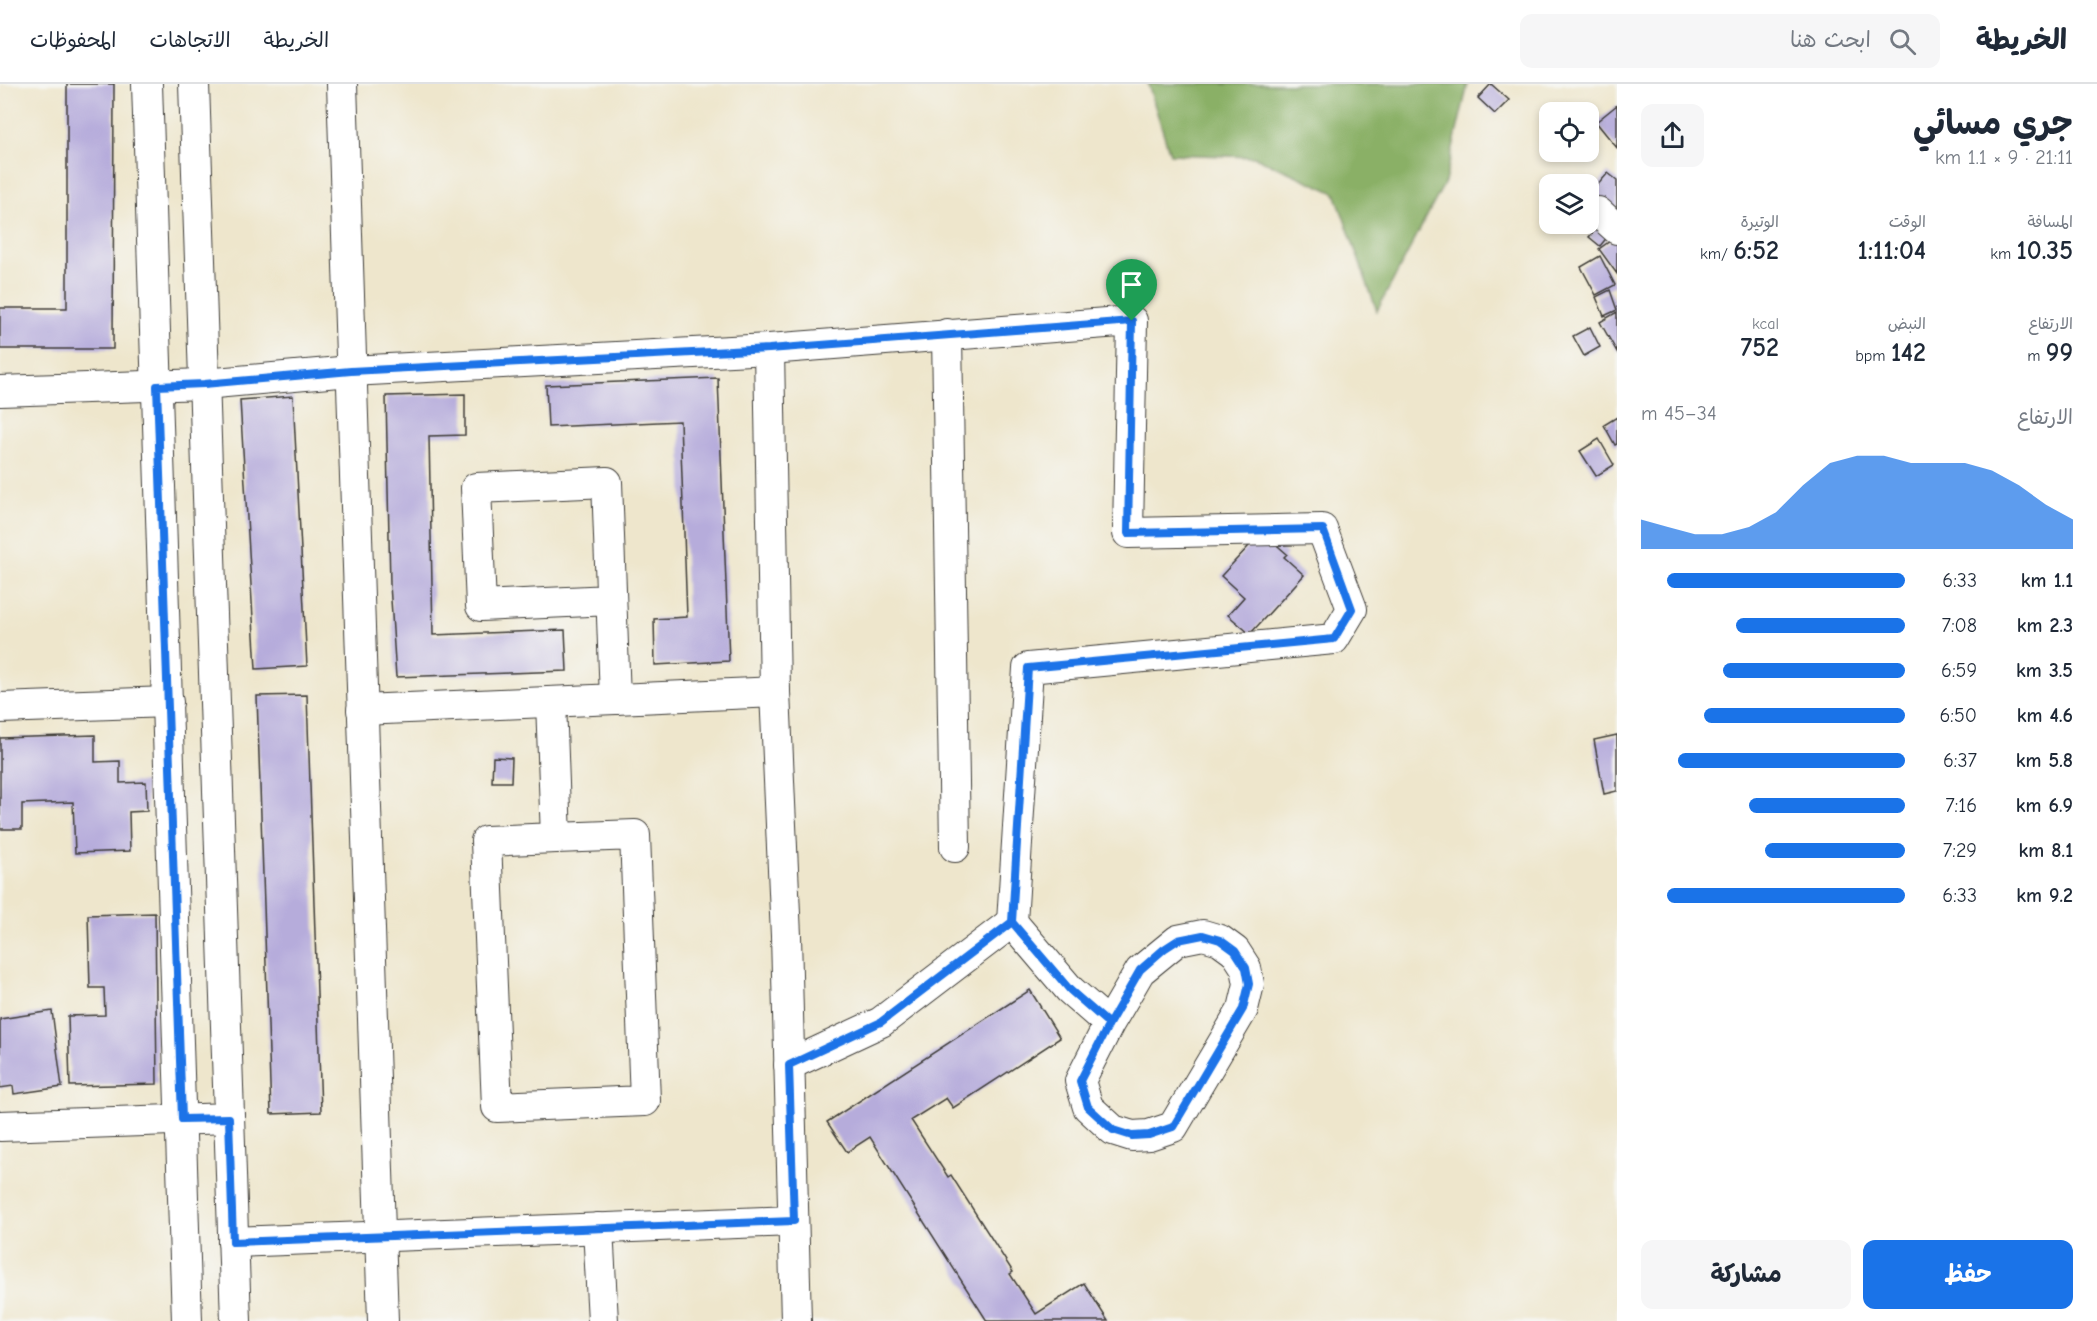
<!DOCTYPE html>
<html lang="ar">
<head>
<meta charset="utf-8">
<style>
  body { margin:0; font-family:"Comic Neue","Playpen Sans Arabic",sans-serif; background:#f6f6f7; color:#1f2937; direction:rtl; height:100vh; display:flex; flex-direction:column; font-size:22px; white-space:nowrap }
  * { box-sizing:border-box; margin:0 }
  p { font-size:20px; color:#747a83 }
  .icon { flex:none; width:33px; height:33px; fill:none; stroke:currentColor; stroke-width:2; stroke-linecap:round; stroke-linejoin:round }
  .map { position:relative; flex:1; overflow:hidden; direction:ltr }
  .drawer { display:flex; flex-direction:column; background:#fff; width:480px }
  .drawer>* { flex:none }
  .controls { position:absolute; left:1539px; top:18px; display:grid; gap:12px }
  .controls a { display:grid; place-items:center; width:60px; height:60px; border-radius:12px; background:#fff; box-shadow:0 3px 9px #0003; font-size:30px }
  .pin { position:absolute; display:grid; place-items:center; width:51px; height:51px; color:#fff; margin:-62px -26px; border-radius:50% 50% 50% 0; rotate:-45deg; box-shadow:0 0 6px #0007 }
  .pin .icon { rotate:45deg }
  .round { display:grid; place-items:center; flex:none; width:63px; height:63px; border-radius:12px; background:#f6f6f7 }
  .summary { display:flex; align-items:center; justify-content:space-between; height:102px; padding:0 24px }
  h1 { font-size:33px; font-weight:700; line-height:45px }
  .metrics { display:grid; grid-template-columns:repeat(3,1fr); gap:9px; height:102px; padding:6px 24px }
  .metrics div { display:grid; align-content:center }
  .metrics b { font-size:26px; font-weight:700 }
  .metrics small { font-size:16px; font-weight:400 }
  .metrics p { font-size:16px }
  .chart { height:168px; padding:12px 24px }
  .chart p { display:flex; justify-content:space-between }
  .chart svg { width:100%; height:108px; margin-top:6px; fill:#1a73e8; opacity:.7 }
  .button { display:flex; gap:12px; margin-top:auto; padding:12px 24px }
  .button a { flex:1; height:69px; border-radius:12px; background:#1a73e8; color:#fff; font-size:24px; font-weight:700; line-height:69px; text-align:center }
  .button a+a { background:#f6f6f7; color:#1f2937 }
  ul { padding:0 24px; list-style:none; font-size:20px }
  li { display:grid; grid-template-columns:96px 72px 1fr; align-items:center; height:45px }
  li i { height:15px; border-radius:8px; background:#1a73e8 }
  header { display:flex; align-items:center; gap:36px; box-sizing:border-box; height:84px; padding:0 30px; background:#fff; border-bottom:2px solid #e0e1e3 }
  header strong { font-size:28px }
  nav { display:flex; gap:33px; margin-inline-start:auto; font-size:21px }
  .search { width:420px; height:54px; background:#f6f6f7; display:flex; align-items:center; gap:15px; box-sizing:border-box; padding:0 21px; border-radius:12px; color:#747a83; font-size:22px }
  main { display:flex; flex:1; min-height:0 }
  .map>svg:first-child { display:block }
  .forest { fill:#8ab066; stroke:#536641; stroke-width:1.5 }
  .building { fill:#b6acdb }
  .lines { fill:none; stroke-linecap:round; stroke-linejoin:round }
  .minor-casing { stroke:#3c3a36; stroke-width:32 }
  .minor { stroke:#fff; stroke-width:30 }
  .route-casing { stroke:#fff; stroke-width:12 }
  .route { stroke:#1a73e8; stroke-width:8 }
</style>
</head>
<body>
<header>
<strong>الخريطة</strong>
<div class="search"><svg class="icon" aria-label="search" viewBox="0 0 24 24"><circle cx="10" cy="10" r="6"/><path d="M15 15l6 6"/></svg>ابحث هنا</div>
<nav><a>الخريطة</a><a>الاتجاهات</a><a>المحفوظات</a></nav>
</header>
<main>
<section class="drawer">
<div class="summary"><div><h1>جري مسائي</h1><p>21:11 · 9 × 1.1 km</p></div><a class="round"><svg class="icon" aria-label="share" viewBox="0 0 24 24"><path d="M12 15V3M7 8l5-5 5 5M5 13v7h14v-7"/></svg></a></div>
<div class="metrics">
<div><p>المسافة</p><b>10.35<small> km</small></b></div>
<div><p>الوقت</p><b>1:11:04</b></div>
<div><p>الوتيرة</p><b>6:52<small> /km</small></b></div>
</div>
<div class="metrics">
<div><p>الارتفاع</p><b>99<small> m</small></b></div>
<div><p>النبض</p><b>142<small> bpm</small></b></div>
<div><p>kcal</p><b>752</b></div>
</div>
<div class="chart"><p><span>الارتفاع</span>34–45 m</p>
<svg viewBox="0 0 160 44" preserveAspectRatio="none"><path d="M0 44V32L10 35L20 38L30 38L40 35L50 29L60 18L70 9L80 6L90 6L100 9L110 9L120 9L130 12L140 18L150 26L160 32V44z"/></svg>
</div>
<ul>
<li><b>1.1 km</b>6:33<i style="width:90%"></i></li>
<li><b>2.3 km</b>7:08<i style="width:64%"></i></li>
<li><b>3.5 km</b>6:59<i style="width:69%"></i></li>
<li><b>4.6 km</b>6:50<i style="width:76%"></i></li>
<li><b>5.8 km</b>6:37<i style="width:86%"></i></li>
<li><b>6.9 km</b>7:16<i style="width:59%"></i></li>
<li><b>8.1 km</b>7:29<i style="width:53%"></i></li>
<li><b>9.2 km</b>6:33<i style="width:90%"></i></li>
</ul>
<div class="button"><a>حفظ</a><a>مشاركة</a></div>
</section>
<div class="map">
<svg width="1617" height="1237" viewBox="0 0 1617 1237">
  <rect width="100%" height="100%" fill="#f6f6f2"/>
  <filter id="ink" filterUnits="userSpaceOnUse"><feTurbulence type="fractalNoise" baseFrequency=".0167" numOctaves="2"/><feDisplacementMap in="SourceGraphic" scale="12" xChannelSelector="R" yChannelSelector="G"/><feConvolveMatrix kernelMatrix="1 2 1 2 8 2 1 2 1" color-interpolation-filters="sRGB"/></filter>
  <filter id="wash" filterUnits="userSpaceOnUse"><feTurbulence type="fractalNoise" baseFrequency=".008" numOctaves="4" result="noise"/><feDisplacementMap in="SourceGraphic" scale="24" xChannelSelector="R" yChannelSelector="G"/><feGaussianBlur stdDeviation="1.35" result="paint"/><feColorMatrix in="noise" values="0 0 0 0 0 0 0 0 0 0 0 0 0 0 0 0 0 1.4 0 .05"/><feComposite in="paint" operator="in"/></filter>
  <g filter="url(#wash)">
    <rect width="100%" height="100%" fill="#eee6cc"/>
    <!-- forest -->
    <polygon class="forest" points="1148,0 1468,0 1445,98 1377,227 1335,109 1255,73 1170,70"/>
    <g id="blocks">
      <!-- building -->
      <g class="building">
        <polygon points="67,0 114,0 113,265 0,265 0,224 67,224"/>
        <polygon points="1491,0 1509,16 1495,30 1478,14"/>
        <polygon points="1617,21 1617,64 1596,38"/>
        <polygon points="1608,89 1617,96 1617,140 1588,115 1588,112"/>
        <polygon points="1603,137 1613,146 1600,162 1589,153"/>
        <polygon points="1617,152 1617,190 1599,165"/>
        <polygon points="1600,172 1615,201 1596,211 1581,183"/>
        <polygon points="1610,206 1617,226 1604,232 1596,213"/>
        <polygon points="1617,228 1617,268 1600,238"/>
        <polygon points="1590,243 1600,263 1584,272 1573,252"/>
        <polygon points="718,294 729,577 655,581 654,535 687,533 680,337 548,343 546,301"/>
        <polygon points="465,310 465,351 429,352 433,551 565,546 567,587 396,593 390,500 386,312"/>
        <polygon points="293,312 307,582 256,585 240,316"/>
        <polygon points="1617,333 1617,360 1615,361 1604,341"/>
        <polygon points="1599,355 1614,381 1596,392 1580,367"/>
        <polygon points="1262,448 1287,470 1284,473 1304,491 1250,550 1228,531 1244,513 1221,492"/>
        <polygon points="307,611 321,1028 271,1030 257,612"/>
        <polygon points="95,651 95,678 120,677 120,699 146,698 147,727 129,728 130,767 75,769 73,718 22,720 22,745 0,745 0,654"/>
        <polygon points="1617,651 1617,707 1604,710 1594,656"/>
        <polygon points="493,673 512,674 511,698 492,698"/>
        <polygon points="155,829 157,1000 70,1002 68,932 105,931 104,904 90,904 88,831"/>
        <polygon points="1030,906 1060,954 953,1024 946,1014 911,1036 948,1093 951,1091 1013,1188 1010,1190 1036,1230 1084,1199 1108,1237 987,1237 870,1053 847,1068 827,1038"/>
        <polygon points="52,927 62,1003 14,1010 13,1002 0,1004 0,935"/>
      </g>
    </g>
  </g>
  <g filter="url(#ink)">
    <use href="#blocks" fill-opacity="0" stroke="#3c3a36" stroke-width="1.5"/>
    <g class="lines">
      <!-- minor casing -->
      <g class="minor-casing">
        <g id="minor">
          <polyline points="147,0 187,1237"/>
          <polyline points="194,0 236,1237"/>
          <polyline points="342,0 383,1237"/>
          <polyline points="1598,128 1617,145"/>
          <polyline points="947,250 955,763"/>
          <polyline points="769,265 775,608 786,852 796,1237"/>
          <polyline points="0,307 204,300 351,287 769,265 1132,237 1128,449 1322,445 1352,525 1334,555 1028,584 1012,838"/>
          <polyline points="611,516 481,522 476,404 607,398 615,615"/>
          <polyline points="551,618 556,754 635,751 645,1017 497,1023 486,757 556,754"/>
          <polyline points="0,624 168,618"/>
          <polyline points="362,626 775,608"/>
          <polyline points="789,981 881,938 1012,838 1070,906 1109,940 1080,997 1088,1023 1113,1046 1132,1052 1149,1051 1173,1043 1243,925 1249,900 1246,884 1235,867 1220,856 1203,851 1178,856 1140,887 1109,940"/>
          <polyline points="0,1042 229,1034"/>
          <polyline points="598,1144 603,1237"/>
          <polyline points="233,1158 793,1137"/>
        </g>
      </g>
      <!-- minor -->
      <use href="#minor" class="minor"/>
    </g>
  </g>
  <g class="lines" filter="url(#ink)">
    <!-- route casing -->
    <g class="route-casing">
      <polyline id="route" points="1132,237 769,265 351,287 204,300 157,302 182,1035 229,1034 233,1158 794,1137 789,981 881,938 1012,838 1070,906 1109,940 1080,997 1088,1023 1113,1046 1132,1052 1149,1051 1173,1043 1243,925 1249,900 1246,884 1235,867 1220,856 1203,851 1178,856 1164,865 1140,886 1109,940 1070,906 1012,838 1028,584 1334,555 1352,525 1323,445 1128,449 1132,237"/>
    </g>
    <!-- route -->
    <use href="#route" class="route"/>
  </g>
</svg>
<div class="controls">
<a><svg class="icon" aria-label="locate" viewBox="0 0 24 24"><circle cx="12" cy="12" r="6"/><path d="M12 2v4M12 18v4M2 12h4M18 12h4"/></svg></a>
<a><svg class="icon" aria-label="layers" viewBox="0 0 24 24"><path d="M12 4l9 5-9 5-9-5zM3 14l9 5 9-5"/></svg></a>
</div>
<div class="pin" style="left:1132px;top:237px;background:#1e9e55"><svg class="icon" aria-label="arrive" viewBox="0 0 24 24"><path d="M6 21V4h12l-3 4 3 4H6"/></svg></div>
</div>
</main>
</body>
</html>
